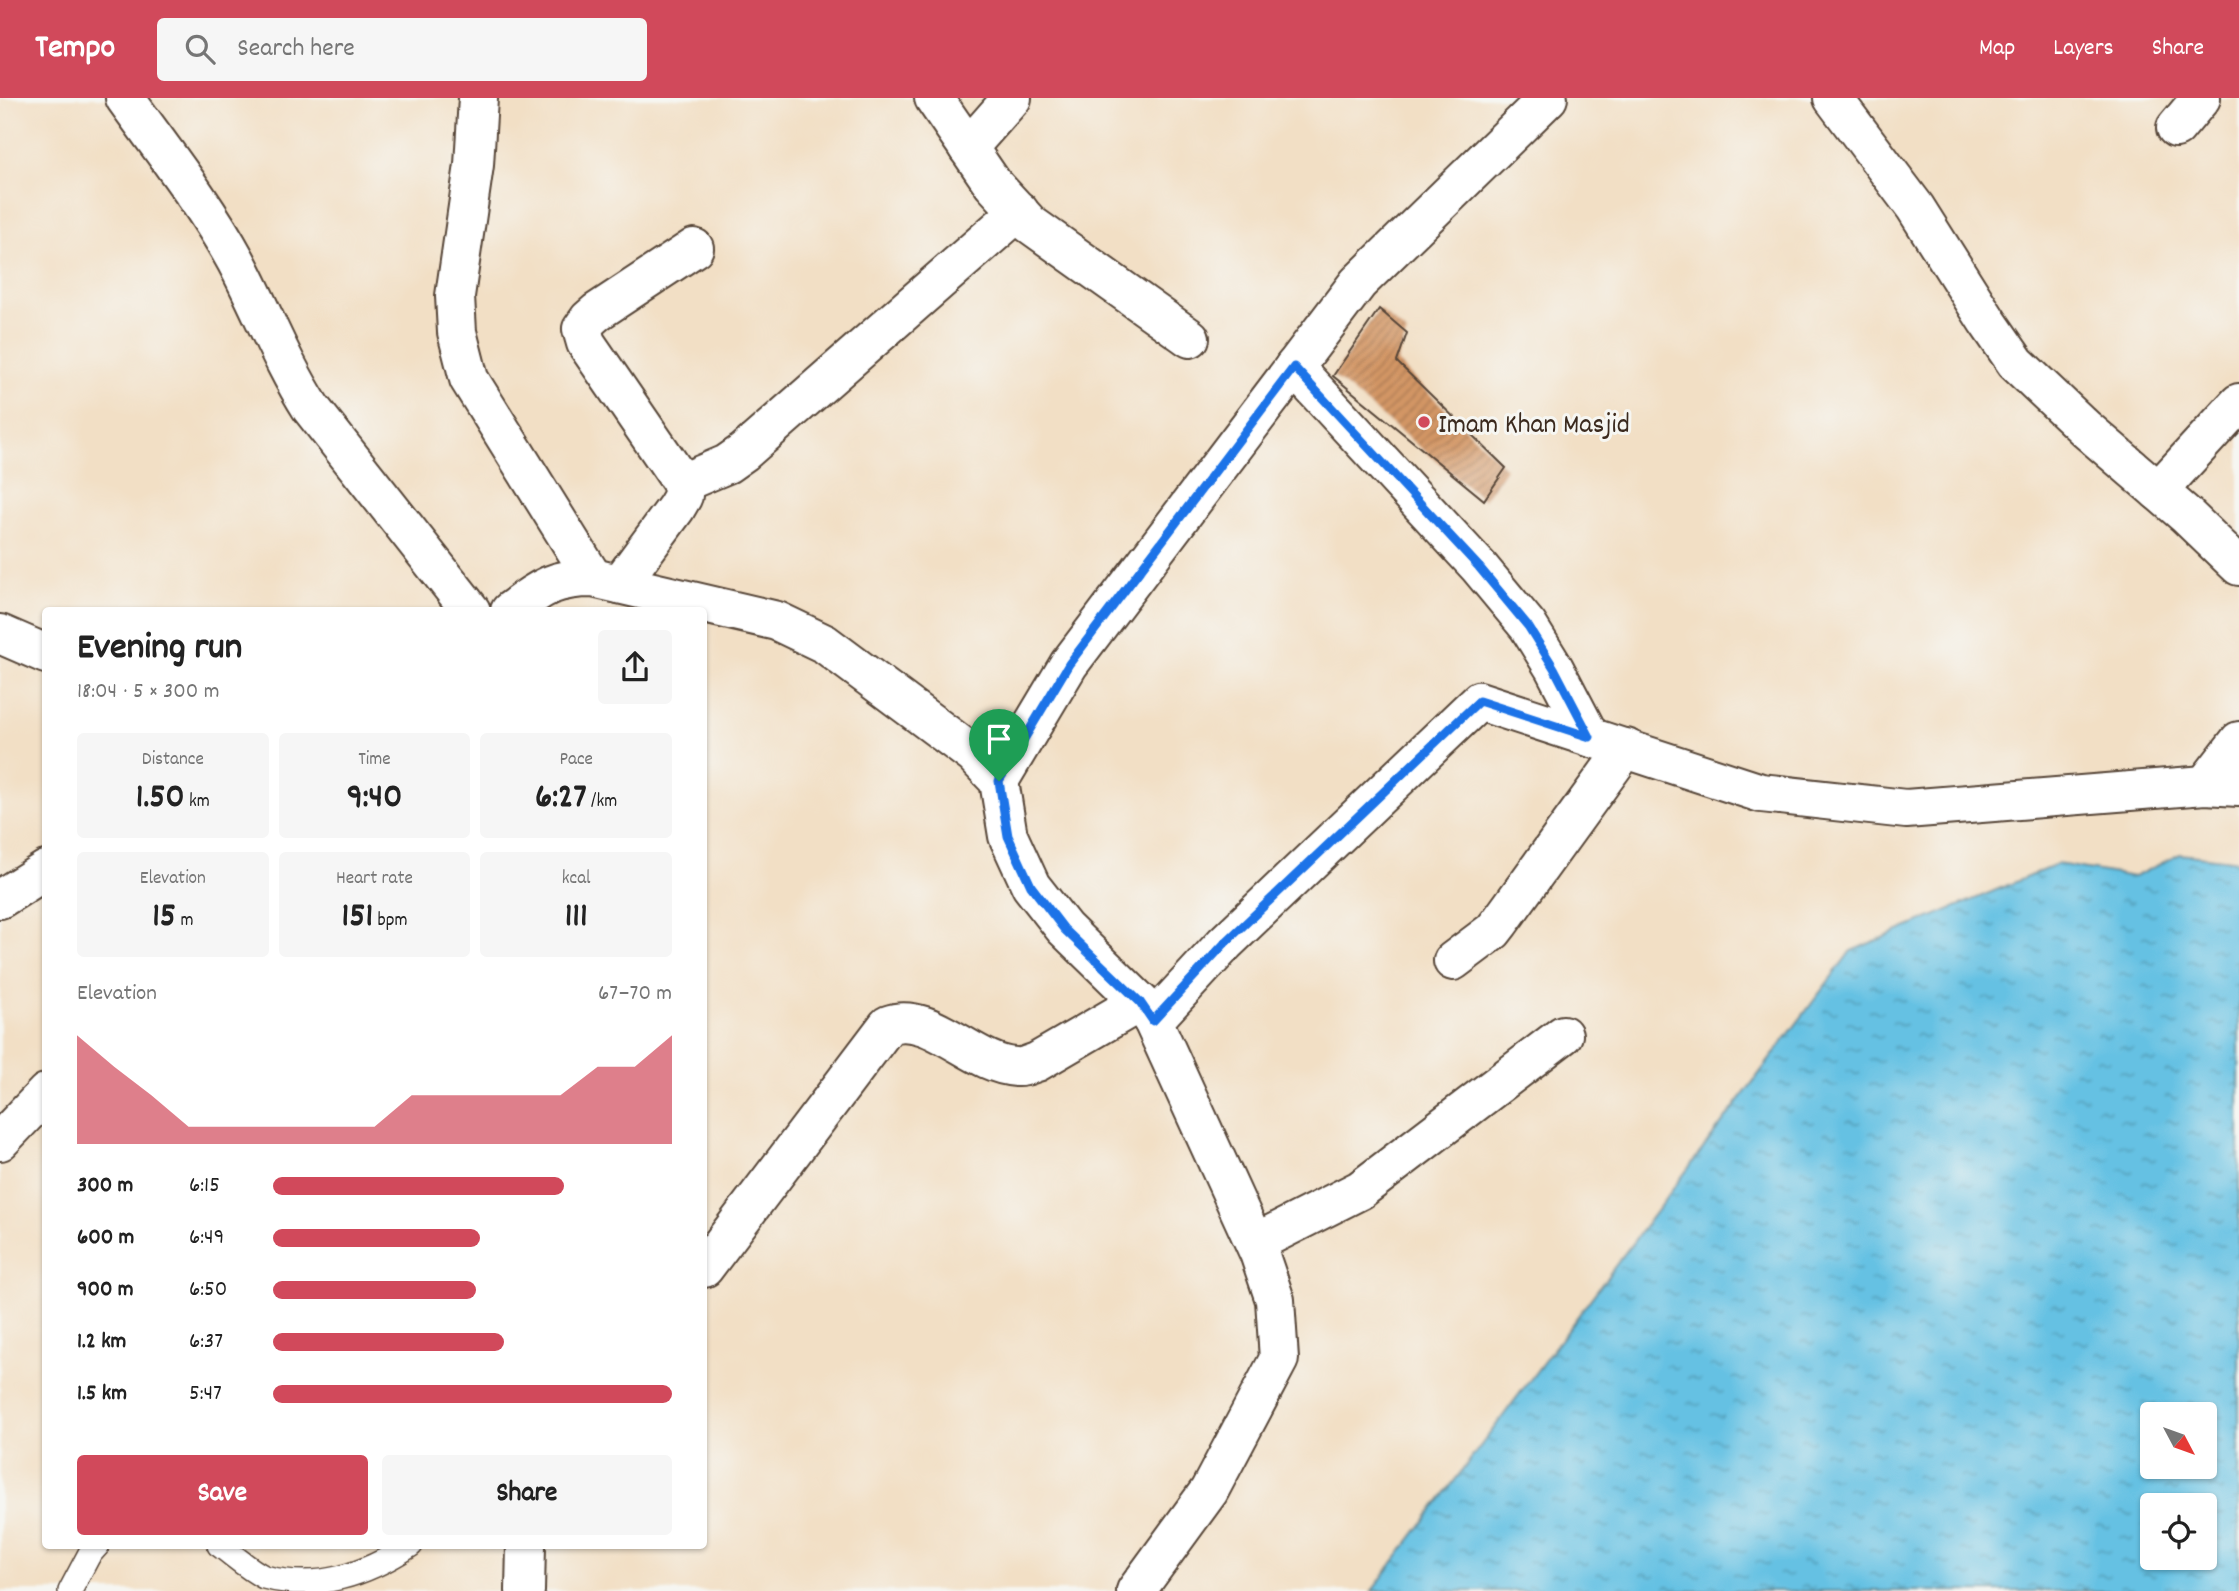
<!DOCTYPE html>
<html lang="en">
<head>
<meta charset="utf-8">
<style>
  body { margin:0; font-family:Dekko,sans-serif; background:#f6f6f6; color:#222; height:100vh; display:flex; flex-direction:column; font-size:26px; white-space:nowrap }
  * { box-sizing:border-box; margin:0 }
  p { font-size:23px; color:#767676 }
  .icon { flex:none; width:38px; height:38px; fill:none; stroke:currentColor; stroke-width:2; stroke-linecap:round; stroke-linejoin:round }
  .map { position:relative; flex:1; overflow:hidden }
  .panel { position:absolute; left:42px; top:509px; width:665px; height:942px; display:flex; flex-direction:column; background:#fff; border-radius:7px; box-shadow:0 2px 5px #0004 }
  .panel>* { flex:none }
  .needle { width:46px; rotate:131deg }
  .controls { position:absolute; left:2140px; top:1304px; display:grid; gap:14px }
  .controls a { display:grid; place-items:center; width:77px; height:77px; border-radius:7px; background:#fff; box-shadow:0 2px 5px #0004; font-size:35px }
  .pin { position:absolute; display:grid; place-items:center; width:60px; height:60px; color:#fff; margin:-72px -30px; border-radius:50% 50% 50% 0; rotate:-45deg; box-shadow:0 0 7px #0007 }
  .pin .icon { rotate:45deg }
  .round { display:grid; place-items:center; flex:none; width:74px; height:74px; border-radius:7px; background:#f6f6f6 }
  .summary { display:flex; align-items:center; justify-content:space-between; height:119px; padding:0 35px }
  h1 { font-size:38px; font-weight:700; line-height:52px }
  .metrics { display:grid; grid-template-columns:repeat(3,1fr); gap:10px; height:119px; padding:7px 35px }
  .metrics div { display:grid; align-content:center; border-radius:7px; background:#f6f6f6; text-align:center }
  .metrics b { font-size:35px; font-weight:700 }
  .metrics small { font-size:19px; font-weight:400 }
  .metrics p { font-size:19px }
  .chart { height:196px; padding:14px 35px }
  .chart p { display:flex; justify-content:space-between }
  .chart svg { width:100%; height:126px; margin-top:7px; fill:#d1495b; opacity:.7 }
  .cta { display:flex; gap:14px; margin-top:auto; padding:14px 35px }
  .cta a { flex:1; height:80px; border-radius:7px; background:#d1495b; color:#fff; font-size:28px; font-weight:700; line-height:80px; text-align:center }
  .cta a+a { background:#f6f6f6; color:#222 }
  ul { padding:0 35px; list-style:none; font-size:23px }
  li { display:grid; grid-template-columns:112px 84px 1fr; align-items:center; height:52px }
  li i { height:18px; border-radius:9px; background:#d1495b }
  header { display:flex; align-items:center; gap:42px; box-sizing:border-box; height:98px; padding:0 35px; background:#d1495b; color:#fff }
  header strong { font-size:33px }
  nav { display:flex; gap:38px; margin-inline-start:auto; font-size:24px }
  .search { width:490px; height:63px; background:#f6f6f6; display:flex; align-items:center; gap:18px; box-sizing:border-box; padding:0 24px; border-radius:7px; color:#767676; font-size:26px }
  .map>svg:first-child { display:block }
  .water { fill:url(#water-ripples); stroke:#507680; stroke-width:2; fill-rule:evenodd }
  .building { fill:url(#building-hatch) }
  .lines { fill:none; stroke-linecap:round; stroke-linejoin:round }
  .lane-casing { stroke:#564537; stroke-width:26 }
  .street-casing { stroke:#564537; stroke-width:42 }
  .lane { stroke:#fff; stroke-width:23 }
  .street { stroke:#fff; stroke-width:38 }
  .route-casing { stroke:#fff; stroke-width:14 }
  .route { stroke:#1a73e8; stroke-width:9 }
  .poi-dot { fill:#d1495b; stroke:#f6f6f2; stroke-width:2.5 }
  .labels { text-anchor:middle; stroke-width:6; stroke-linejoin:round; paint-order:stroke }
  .poi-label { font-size:28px; fill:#3b2a1e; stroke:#f6f6f2; text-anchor:start }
</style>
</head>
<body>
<header>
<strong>Tempo</strong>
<div class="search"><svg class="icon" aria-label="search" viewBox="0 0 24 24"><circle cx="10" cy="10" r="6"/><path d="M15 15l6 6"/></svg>Search here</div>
<nav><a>Map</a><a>Layers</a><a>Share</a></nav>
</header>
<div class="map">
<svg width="2239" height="1493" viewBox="0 0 2239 1493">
  <defs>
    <pattern id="water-ripples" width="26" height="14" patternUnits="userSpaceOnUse" patternTransform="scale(1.75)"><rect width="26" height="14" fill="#65c1e3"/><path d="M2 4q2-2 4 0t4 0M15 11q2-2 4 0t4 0" fill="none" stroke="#549db7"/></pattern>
    <pattern id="building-hatch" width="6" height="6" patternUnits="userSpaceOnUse" patternTransform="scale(1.75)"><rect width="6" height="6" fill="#d39665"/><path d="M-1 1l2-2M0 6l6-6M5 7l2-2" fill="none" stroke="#ac7b53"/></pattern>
  </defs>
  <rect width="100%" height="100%" fill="#f6f6f2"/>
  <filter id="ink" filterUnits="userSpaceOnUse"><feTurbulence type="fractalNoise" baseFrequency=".0143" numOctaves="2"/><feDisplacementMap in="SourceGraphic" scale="14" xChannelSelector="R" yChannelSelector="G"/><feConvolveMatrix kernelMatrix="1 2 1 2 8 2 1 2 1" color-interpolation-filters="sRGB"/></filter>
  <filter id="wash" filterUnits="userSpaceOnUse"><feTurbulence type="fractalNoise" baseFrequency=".00686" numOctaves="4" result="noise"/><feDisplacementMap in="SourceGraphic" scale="28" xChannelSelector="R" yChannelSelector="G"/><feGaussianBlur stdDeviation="1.57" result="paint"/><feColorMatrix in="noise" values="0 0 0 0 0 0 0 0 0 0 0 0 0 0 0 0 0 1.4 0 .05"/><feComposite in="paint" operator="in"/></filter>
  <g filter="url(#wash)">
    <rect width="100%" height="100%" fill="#f2dfc5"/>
    <!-- water -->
    <path class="water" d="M 2180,756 L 2239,763 L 2239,1493 L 1372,1493 L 1851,853 L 2058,766 L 2134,779 ZM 2152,1316 L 2205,1316 L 2205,1368 L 2152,1368 ZM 2152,1407 L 2205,1407 L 2205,1460 L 2152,1460 Z"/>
    <g id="blocks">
      <!-- building -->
      <polygon class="building" points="1379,211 1407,235 1397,264 1506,370 1484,402 1333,278"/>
    </g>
  </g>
  <g filter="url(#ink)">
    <use href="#blocks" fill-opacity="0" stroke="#564537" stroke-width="2"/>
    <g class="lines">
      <!-- lane casing -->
      <g class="lane-casing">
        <g id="lane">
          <path d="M 219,1447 C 233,1457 248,1471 264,1479 C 318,1493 365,1477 411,1447"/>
          <polyline points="70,1493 89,1457 98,1447"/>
        </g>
      </g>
      <!-- street casing -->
      <g class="street-casing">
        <g id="street">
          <path d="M 125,0 C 163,53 205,106 236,163 C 262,212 281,263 311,310 L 471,513"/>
          <polyline points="478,0 474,67 455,198 457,234 469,281 593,480"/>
          <polyline points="934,0 993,86 1030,126 1190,240"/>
          <polyline points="1833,0 1915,109 1987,223 2016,265 2086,331 2186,417 2239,468"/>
          <polyline points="2176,30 2201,0"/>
          <polyline points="968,50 1012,0"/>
          <polyline points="1294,269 1479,469 1528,528 1554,570 1590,639"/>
          <polyline points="682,385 727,366 744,354 1019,113"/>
          <polyline points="2158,393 2239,305"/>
          <polyline points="620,486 676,410 683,398 682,385 586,245 582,231 589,221 597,214 694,150"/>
          <path d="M 510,513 C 541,490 553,480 593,480 L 777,523 L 825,546 L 974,657 L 999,683 L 1008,738 L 1031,788 L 1064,830 L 1140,904 L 1153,923"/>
          <polyline points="0,536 46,556"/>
          <polyline points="999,683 1069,566 1358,185 1548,0"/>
          <polyline points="2205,687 2239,643"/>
          <polyline points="0,801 46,772"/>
          <polyline points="1453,863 1493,833 1500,824 1626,650"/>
          <polyline points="0,1043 46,995"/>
          <polyline points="1255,1145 1360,1092 1563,937"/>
          <path d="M 704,1170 L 888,927 C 930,911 973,967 1016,969 C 1023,970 1030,966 1037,964 L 1140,904"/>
          <polyline points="525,1493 526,1447"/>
          <polyline points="1136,1493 1209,1393 1279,1261 1275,1202 1259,1155 1153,923 1225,845 1479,603 1761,695 1906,711 2205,687 2239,689"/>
        </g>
      </g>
      <!-- lane -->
      <use href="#lane" class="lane"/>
      <!-- street -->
      <use href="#street" class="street"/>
    </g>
  </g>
  <g class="lines" filter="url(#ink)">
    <!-- route casing -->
    <g class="route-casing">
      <polygon id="route" points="1294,269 1479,469 1528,528 1554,570 1590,639 1479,603 1225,845 1153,923 1140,904 1064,831 1031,788 1008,738 999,683 1069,566"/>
    </g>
    <!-- route -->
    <use href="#route" class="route"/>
  </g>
  <!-- markers -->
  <circle class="poi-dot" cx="1424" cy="324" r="7"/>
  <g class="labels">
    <!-- poi labels -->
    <g class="poi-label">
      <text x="1438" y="334">Imam Khan Masjid</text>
    </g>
  </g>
</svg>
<div class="controls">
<a><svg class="needle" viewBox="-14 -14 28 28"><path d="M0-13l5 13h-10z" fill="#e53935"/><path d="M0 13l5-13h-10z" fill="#767676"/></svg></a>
<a><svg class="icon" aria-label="locate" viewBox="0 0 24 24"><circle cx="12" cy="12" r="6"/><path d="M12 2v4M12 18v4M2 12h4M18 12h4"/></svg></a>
</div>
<div class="pin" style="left:999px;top:683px;background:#1e9e55"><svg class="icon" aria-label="arrive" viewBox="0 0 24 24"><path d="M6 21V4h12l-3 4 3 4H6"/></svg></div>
<section class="panel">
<div class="summary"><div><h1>Evening run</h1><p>18:04 · 5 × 300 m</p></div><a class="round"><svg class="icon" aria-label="share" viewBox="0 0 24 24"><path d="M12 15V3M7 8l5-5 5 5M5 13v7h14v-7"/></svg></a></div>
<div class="metrics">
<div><p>Distance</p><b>1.50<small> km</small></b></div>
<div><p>Time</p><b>9:40</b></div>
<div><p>Pace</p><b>6:27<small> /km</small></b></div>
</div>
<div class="metrics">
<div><p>Elevation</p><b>15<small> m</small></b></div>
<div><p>Heart rate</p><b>151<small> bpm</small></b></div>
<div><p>kcal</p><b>111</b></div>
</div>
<div class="chart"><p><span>Elevation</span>67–70 m</p>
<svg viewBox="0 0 160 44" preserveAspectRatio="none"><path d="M0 44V6L10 17L20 27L30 38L40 38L50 38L60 38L70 38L80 38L90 27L100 27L110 27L120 27L130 27L140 17L150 17L160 6V44z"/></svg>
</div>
<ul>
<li><b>300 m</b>6:15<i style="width:73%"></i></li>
<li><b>600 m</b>6:49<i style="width:52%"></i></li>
<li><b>900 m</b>6:50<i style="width:51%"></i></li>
<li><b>1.2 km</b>6:37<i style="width:58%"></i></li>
<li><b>1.5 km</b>5:47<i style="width:100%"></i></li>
</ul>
<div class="cta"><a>Save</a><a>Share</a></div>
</section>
</div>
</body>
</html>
